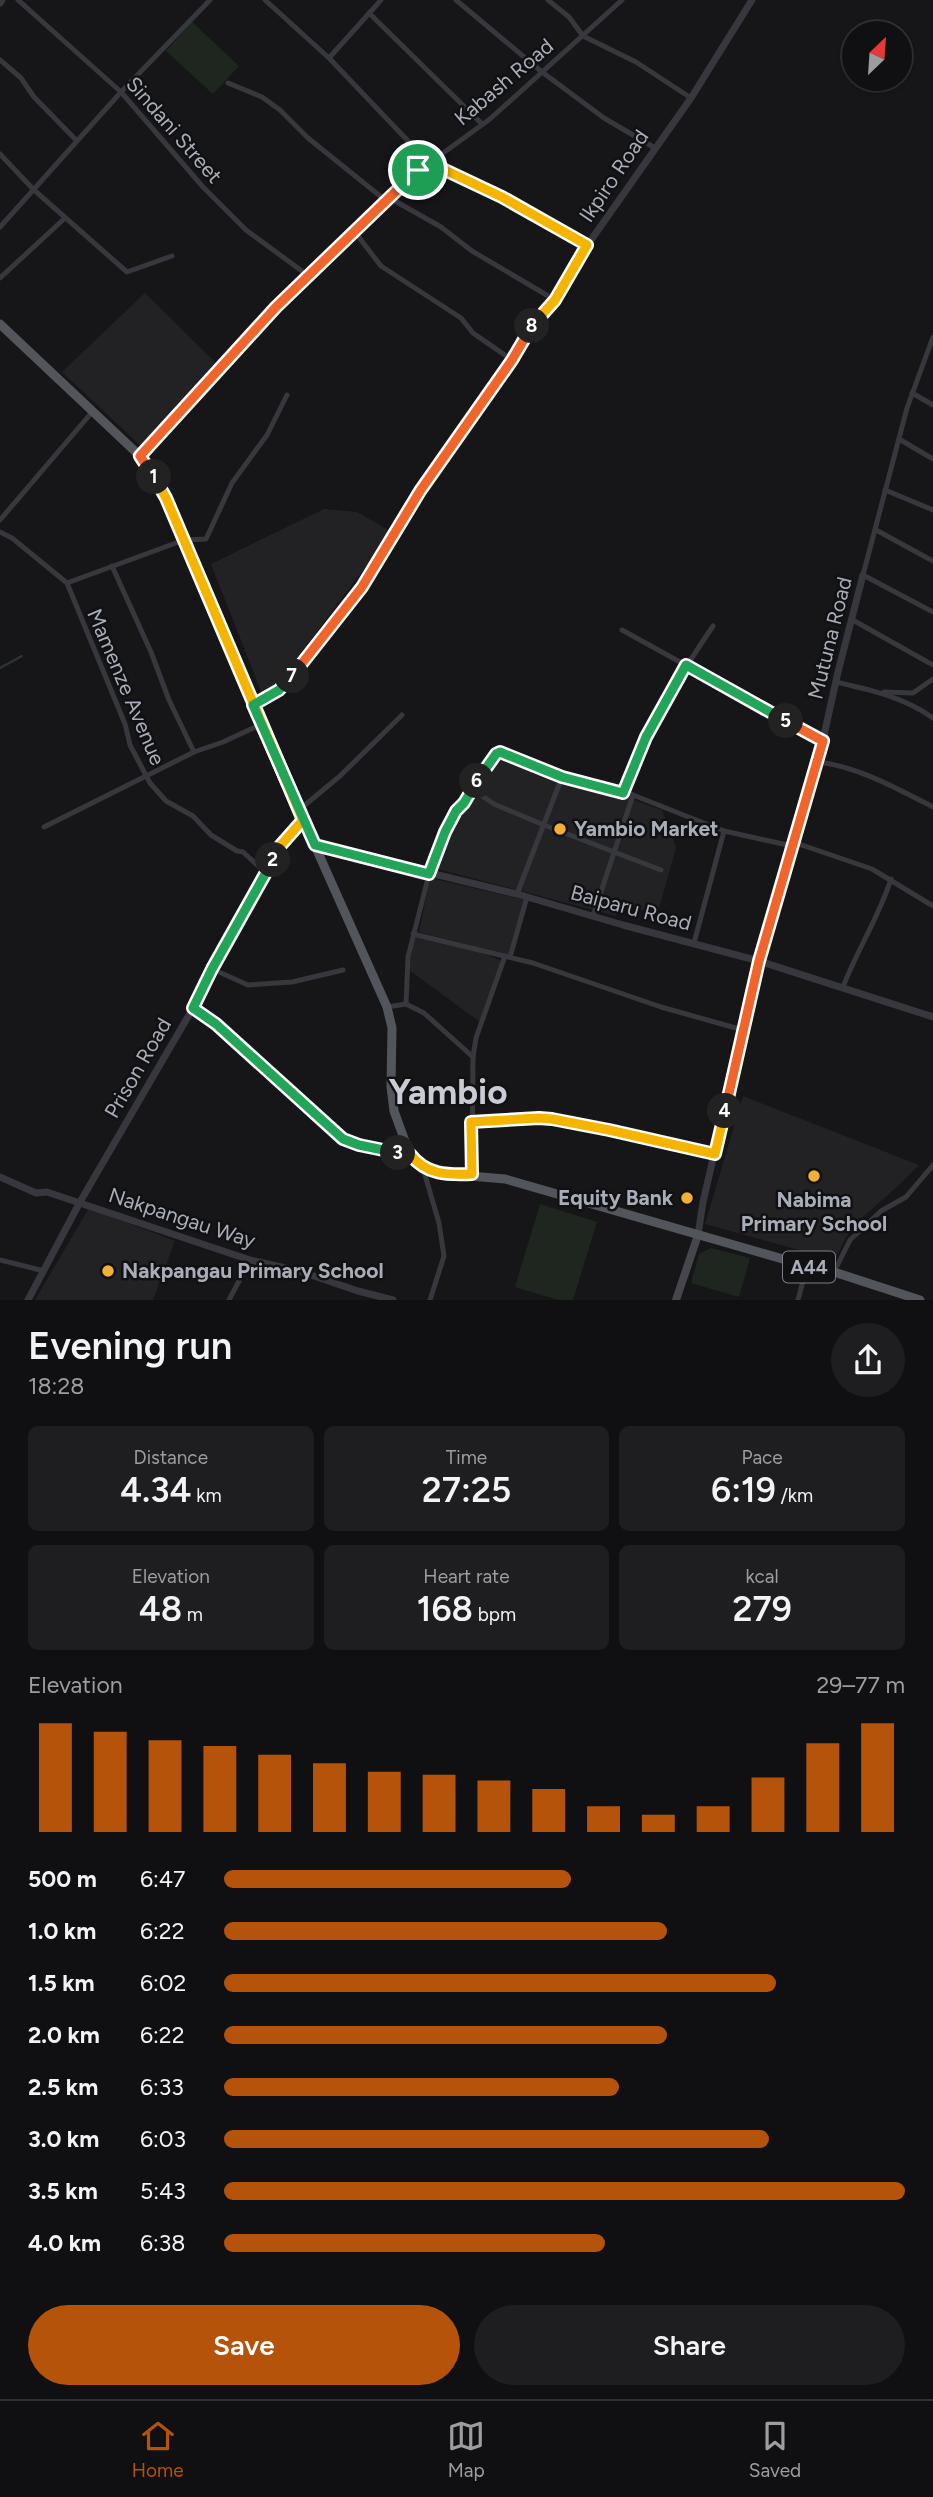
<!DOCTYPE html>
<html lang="en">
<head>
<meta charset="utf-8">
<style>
  body { margin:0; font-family:Figtree,sans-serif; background:#1e1e20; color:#f1f3f6; height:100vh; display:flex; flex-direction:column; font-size:26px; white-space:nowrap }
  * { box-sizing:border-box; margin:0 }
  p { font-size:23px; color:#9c9d9f }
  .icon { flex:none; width:38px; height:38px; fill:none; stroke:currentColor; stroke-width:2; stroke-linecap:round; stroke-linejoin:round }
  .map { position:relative; height:1300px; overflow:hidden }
  .details { display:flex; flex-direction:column; background:#101012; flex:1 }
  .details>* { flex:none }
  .needle { width:46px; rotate:25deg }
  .buttons { position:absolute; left:842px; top:21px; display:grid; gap:14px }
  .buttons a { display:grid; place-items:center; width:70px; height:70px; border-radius:50%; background:#101012; box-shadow:0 2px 5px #0004,0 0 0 2px #303032; font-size:35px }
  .pin { position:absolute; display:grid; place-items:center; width:60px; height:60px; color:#fff; margin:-30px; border:4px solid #fff; border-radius:50%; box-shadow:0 2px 7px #0007 }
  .km { position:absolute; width:35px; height:35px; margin:-18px; border-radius:50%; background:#222; color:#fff; font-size:19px; line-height:35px; text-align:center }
  .round { display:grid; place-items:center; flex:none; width:74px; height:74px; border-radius:37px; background:#1e1e20 }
  .overview { display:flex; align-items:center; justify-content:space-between; height:119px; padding:0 28px }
  h1 { font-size:38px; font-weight:600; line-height:52px }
  .metrics { display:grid; grid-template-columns:repeat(3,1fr); gap:10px; height:119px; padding:7px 28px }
  .metrics div { display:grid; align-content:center; border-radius:10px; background:#1e1e20; text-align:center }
  .metrics b { font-size:35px; font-weight:600 }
  .metrics small { font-size:19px; font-weight:400 }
  .metrics p { font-size:19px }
  .chart { height:196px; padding:14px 28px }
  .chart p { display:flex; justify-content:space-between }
  .chart svg { width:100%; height:126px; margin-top:7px; stroke:#b45309; stroke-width:6 }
  .cta { display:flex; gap:14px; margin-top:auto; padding:14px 28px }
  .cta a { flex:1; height:80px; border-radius:42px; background:#b45309; color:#fff; font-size:28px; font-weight:600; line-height:80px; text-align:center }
  .cta a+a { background:#1e1e20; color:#f1f3f6 }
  ul { padding:0 28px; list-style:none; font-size:23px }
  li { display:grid; grid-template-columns:112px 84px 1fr; align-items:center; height:52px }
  li i { height:18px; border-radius:9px; background:#b45309 }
  .dock { display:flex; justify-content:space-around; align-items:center; height:98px; border-top:2px solid #303032; background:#101012; font-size:19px; color:#9c9d9f }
  .dock a { display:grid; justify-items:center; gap:4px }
  .dock .active { color:#b45309 }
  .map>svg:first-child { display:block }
  .built { fill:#222225 }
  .green { fill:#1e261f }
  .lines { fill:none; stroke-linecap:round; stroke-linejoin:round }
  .stream { stroke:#2c353c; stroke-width:2 }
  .minor { stroke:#37383d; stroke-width:5 }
  .tertiary { stroke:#37383d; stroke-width:7 }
  .secondary { stroke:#45474d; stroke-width:8 }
  .primary { stroke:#53555c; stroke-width:9 }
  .split-1-casing { stroke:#fff; stroke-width:14 }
  .split-2-casing { stroke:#fff; stroke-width:14 }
  .split-3-casing { stroke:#fff; stroke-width:14 }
  .split-4-casing { stroke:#fff; stroke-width:14 }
  .split-5-casing { stroke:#fff; stroke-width:14 }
  .split-6-casing { stroke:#fff; stroke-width:14 }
  .split-7-casing { stroke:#fff; stroke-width:14 }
  .split-8-casing { stroke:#fff; stroke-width:14 }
  .split-9-casing { stroke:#fff; stroke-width:14 }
  .split-1 { stroke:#f0652b; stroke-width:9 }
  .split-2 { stroke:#f5b400; stroke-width:9 }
  .split-3 { stroke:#22a559; stroke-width:9 }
  .split-4 { stroke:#f5b400; stroke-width:9 }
  .split-5 { stroke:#f0652b; stroke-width:9 }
  .split-6 { stroke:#22a559; stroke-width:9 }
  .split-7 { stroke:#22a559; stroke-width:9 }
  .split-8 { stroke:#f0652b; stroke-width:9 }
  .split-9 { stroke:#f5b400; stroke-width:9 }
  .poi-dot { fill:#f2b134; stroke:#111113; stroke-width:2.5 }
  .labels { text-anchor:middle; stroke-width:5; stroke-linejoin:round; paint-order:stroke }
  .shield { fill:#111113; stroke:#7b7e86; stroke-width:2 }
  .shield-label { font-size:19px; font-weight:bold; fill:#a8adb8 }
  .street-label { font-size:21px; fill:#a8adb8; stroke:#111113 }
  .poi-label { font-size:21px; font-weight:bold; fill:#a8adb8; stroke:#111113; text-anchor:start }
  .town-label { font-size:35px; font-weight:bold; fill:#c9ccd4; stroke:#111113 }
</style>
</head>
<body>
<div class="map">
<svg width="933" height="1300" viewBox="0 0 933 1300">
  <rect width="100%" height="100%" fill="#161618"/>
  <!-- built -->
  <g class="built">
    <polygon points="145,293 218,365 142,447 62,372"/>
    <polygon points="324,509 357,512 392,532 278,683 262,694 211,564"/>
    <polygon points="494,751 662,810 676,848 657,915 622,903 616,916 434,868 459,809"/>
    <polygon points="430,878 525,900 509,955 419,932"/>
    <polygon points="414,936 483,953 502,961 480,1022 409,970"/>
    <polygon points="743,1096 919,1165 898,1186 864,1216 846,1237 835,1260 705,1224"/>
    <polygon points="89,1208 175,1241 153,1300 35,1300"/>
  </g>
  <!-- green -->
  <g class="green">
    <polygon points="192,22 239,66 213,94 166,51"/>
    <polygon points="540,1204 597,1222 573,1300 558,1300 515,1287"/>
    <polygon points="711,1248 750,1258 739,1297 691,1283 699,1254"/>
  </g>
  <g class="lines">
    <!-- stream -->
    <polyline class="stream" points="0,668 22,656"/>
    <!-- minor -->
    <g class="minor">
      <polyline points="18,0 121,92 203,187 246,230 310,277"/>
      <polyline points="265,0 329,58 428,162 502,197 587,245"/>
      <polyline points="456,0 542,72 604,118 655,148"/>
      <polyline points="548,0 569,17 583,36 636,62 691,98"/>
      <polyline points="369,13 482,124"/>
      <polyline points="329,58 381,0"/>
      <polyline points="0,60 21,78 34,97 76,140"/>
      <polyline points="228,83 262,97 280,110 308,138 385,200"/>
      <polyline points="0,154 34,190 127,272 172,256"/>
      <polyline points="388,197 441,227 472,251 555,300"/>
      <polyline points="0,227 121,92 210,0"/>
      <polyline points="354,231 381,266 461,318 473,333 512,360"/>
      <polyline points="0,278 65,218"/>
      <polyline points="933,337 907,408 863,575 933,612"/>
      <polyline points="912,393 933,405"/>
      <polyline points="899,439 933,459"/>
      <polyline points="140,456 276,307 406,180 490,119 622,0"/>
      <polyline points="885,490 933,510"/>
      <polyline points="0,520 93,411"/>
      <polyline points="876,530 933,561"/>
      <polyline points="0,532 12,538 67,583 125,724 130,745 150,783 166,801 193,816 211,835 237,851 243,852 265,872"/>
      <polyline points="112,566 151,652 169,700 194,752"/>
      <polyline points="67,583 184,540 206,539 232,483 267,435 287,395"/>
      <polyline points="851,619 933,665"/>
      <polyline points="622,630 823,741"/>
      <path d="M 836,682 C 871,690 903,697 933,718"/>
      <polyline points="884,692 913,693 933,679"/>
      <path d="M 818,762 C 859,767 896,788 933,807"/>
      <polyline points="472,789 494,804 544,825 661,870"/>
      <path d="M 623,793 C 642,733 678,678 713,626"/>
      <polyline points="299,810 340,776 402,715"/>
      <polyline points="44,827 194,752 223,742 262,724"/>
      <polyline points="793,842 872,869 933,906"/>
      <polyline points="517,894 562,777"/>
      <polyline points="593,916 633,795"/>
      <polyline points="413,934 533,963 661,1007 743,1030"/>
      <polyline points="694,943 724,831"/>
      <polyline points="510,957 527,897"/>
      <polyline points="212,969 248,985 292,982 343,970"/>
      <path d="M 843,987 C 857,950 879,917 891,879"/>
      <polyline points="406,1004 408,957 429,874 445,832 456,811 464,803 496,754 500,752 562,777 633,795 724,831 792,846"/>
      <polyline points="387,1007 406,1004 424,1013 473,1057"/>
      <polyline points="193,1008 216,1024 343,1139 383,1151 410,1155"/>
      <polyline points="472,1122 489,1123 539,1118 552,1119 609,1130 715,1154"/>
      <polyline points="423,1168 439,1223 444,1256 430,1300"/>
      <polyline points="472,1174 473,1057 476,1038 505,956"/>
      <polyline points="0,1260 44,1271"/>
      <polyline points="834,1272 850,1240 881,1211 906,1197 933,1165"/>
      <polyline points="229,1300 250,1260"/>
      <polyline points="798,1300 807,1266"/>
    </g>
    <!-- tertiary -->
    <g class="tertiary">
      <polyline points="0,3 2,0"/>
      <polyline points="253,705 279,690 303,664 362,587 420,491 512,360 531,327 555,300 572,267 691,98 752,0"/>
      <polyline points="315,845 517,894 623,925 759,961 933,1017"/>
      <polyline points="0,1177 36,1193 47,1192 250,1260 299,1271 358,1291 393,1300"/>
      <polyline points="698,1235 703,1202 759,961 818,762 838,672 863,575"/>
      <polyline points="28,1300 80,1202 193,1008 212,969 280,846 303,820"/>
    </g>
    <!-- secondary -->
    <polyline class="secondary" points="676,1300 698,1235"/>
    <!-- primary -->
    <polyline class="primary" points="0,324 140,456 166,498 299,810 387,1007 392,1028 391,1087 394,1111 410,1155 417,1164 435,1173 505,1179 807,1266 834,1272 920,1300"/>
  </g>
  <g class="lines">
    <!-- split-1 casing -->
    <g class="split-1-casing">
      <polyline id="split-1" points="154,477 140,456 276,307 418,170"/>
    </g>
    <!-- split-2 casing -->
    <g class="split-2-casing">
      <polyline id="split-2" points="154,477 166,498 303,820 280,846 273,860"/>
    </g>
    <!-- split-3 casing -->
    <g class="split-3-casing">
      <polyline id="split-3" points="273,860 212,969 193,1008 216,1024 343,1139 359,1145 398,1153"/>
    </g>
    <!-- split-4 casing -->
    <g class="split-4-casing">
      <path id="split-4" d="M 398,1153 L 410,1154 C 426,1175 447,1175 472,1174 L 471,1122 L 539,1118 L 552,1119 L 609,1130 L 715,1154 L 725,1111"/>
    </g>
    <!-- split-5 casing -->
    <g class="split-5-casing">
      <polyline id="split-5" points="725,1111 759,961 823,741 786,721"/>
    </g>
    <!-- split-6 casing -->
    <g class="split-6-casing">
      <polyline id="split-6" points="477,781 496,754 500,752 562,777 623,793 646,737 686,665 786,721"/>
    </g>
    <!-- split-7 casing -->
    <g class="split-7-casing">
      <polyline id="split-7" points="292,676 279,690 253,705 315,845 429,874 445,832 456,811 464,803 477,781"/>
    </g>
    <!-- split-8 casing -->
    <g class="split-8-casing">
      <polyline id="split-8" points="292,676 362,587 420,491 512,360 532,326"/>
    </g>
    <!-- split-9 casing -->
    <g class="split-9-casing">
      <polyline id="split-9" points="418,170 428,162 502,197 587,245 555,300 532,326"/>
    </g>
    <!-- split-1 -->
    <use href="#split-1" class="split-1"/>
    <!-- split-2 -->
    <use href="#split-2" class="split-2"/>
    <!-- split-3 -->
    <use href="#split-3" class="split-3"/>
    <!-- split-4 -->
    <use href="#split-4" class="split-4"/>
    <!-- split-5 -->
    <use href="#split-5" class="split-5"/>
    <!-- split-6 -->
    <use href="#split-6" class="split-6"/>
    <!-- split-7 -->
    <use href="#split-7" class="split-7"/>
    <!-- split-8 -->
    <use href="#split-8" class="split-8"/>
    <!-- split-9 -->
    <use href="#split-9" class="split-9"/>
  </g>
  <!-- markers -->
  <g class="poi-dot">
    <circle cx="560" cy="829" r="7"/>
    <circle cx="814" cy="1176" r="7"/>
    <circle cx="687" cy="1198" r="7"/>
    <circle cx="108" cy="1271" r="7"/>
  </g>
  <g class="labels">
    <!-- shield labels -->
    <rect class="shield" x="783" y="1251.5" width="52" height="31" rx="5"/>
    <g class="shield-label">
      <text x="809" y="1274">A44</text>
    </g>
    <!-- street labels -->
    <g class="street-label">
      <text transform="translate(504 82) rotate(-40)" y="7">Kabash Road</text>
      <text transform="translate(174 130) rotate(49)" y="7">Sindani Street</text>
      <text transform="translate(614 176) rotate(-56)" y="7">Ikpiro Road</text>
      <text transform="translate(830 638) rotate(-76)" y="7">Mutuna Road</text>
      <text transform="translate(126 687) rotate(67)" y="7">Mamenze Avenue</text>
      <text transform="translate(631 908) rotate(15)" y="7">Baiparu Road</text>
      <text transform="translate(138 1068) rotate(-60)" y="7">Prison Road</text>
      <text transform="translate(182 1218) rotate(18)" y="7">Nakpangau Way</text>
    </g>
    <!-- poi labels -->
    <g class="poi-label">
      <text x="574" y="836">Yambio Market</text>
      <text x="673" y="1205" text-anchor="end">Equity Bank</text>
      <text x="814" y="1207" text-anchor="middle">Nabima<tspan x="814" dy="24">Primary School</tspan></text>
      <text x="122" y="1278">Nakpangau Primary School</text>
    </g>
    <!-- town labels -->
    <g class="town-label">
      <text x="448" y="1104">Yambio</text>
    </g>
  </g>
</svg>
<div class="buttons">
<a><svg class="needle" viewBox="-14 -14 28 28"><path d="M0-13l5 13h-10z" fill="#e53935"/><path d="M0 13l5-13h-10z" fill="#9c9d9f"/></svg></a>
</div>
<div class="pin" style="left:418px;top:170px;background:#1e9e55"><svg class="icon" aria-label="arrive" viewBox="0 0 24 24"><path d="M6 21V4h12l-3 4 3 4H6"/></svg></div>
<b class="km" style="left:154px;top:477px">1</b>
<b class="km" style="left:273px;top:860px">2</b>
<b class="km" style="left:398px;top:1153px">3</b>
<b class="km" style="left:725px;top:1111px">4</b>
<b class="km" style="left:786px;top:721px">5</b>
<b class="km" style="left:477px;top:781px">6</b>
<b class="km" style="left:292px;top:676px">7</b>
<b class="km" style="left:532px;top:326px">8</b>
</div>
<section class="details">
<div class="overview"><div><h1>Evening run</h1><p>18:28</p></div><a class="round"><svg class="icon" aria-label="share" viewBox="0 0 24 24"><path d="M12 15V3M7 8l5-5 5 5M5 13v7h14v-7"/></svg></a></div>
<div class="metrics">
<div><p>Distance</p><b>4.34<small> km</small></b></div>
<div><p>Time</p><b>27:25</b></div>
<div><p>Pace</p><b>6:19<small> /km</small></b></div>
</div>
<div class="metrics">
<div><p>Elevation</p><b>48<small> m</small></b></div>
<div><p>Heart rate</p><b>168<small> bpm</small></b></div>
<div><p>kcal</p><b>279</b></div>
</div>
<div class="chart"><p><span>Elevation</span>29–77 m</p>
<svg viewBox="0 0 160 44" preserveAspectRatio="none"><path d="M5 44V6M15 44V9M25 44V12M35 44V14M45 44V17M55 44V20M65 44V23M75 44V24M85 44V26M95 44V29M105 44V35M115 44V38M125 44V35M135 44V25M145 44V13M155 44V6"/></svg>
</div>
<ul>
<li><b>500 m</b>6:47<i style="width:51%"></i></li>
<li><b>1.0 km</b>6:22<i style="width:65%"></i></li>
<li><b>1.5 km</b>6:02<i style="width:81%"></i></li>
<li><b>2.0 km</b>6:22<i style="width:65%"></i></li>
<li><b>2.5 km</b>6:33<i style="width:58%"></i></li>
<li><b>3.0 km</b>6:03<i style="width:80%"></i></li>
<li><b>3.5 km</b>5:43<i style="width:100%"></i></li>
<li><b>4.0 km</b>6:38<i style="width:56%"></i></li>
</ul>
<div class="cta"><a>Save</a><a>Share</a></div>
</section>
<nav class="dock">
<a class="active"><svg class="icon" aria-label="home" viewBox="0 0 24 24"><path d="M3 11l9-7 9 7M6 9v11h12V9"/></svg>Home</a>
<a><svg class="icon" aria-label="map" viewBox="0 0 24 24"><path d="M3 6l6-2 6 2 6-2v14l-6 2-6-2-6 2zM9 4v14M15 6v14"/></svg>Map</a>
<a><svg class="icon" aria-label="saved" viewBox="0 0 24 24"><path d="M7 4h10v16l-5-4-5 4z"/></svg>Saved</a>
</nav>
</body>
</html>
